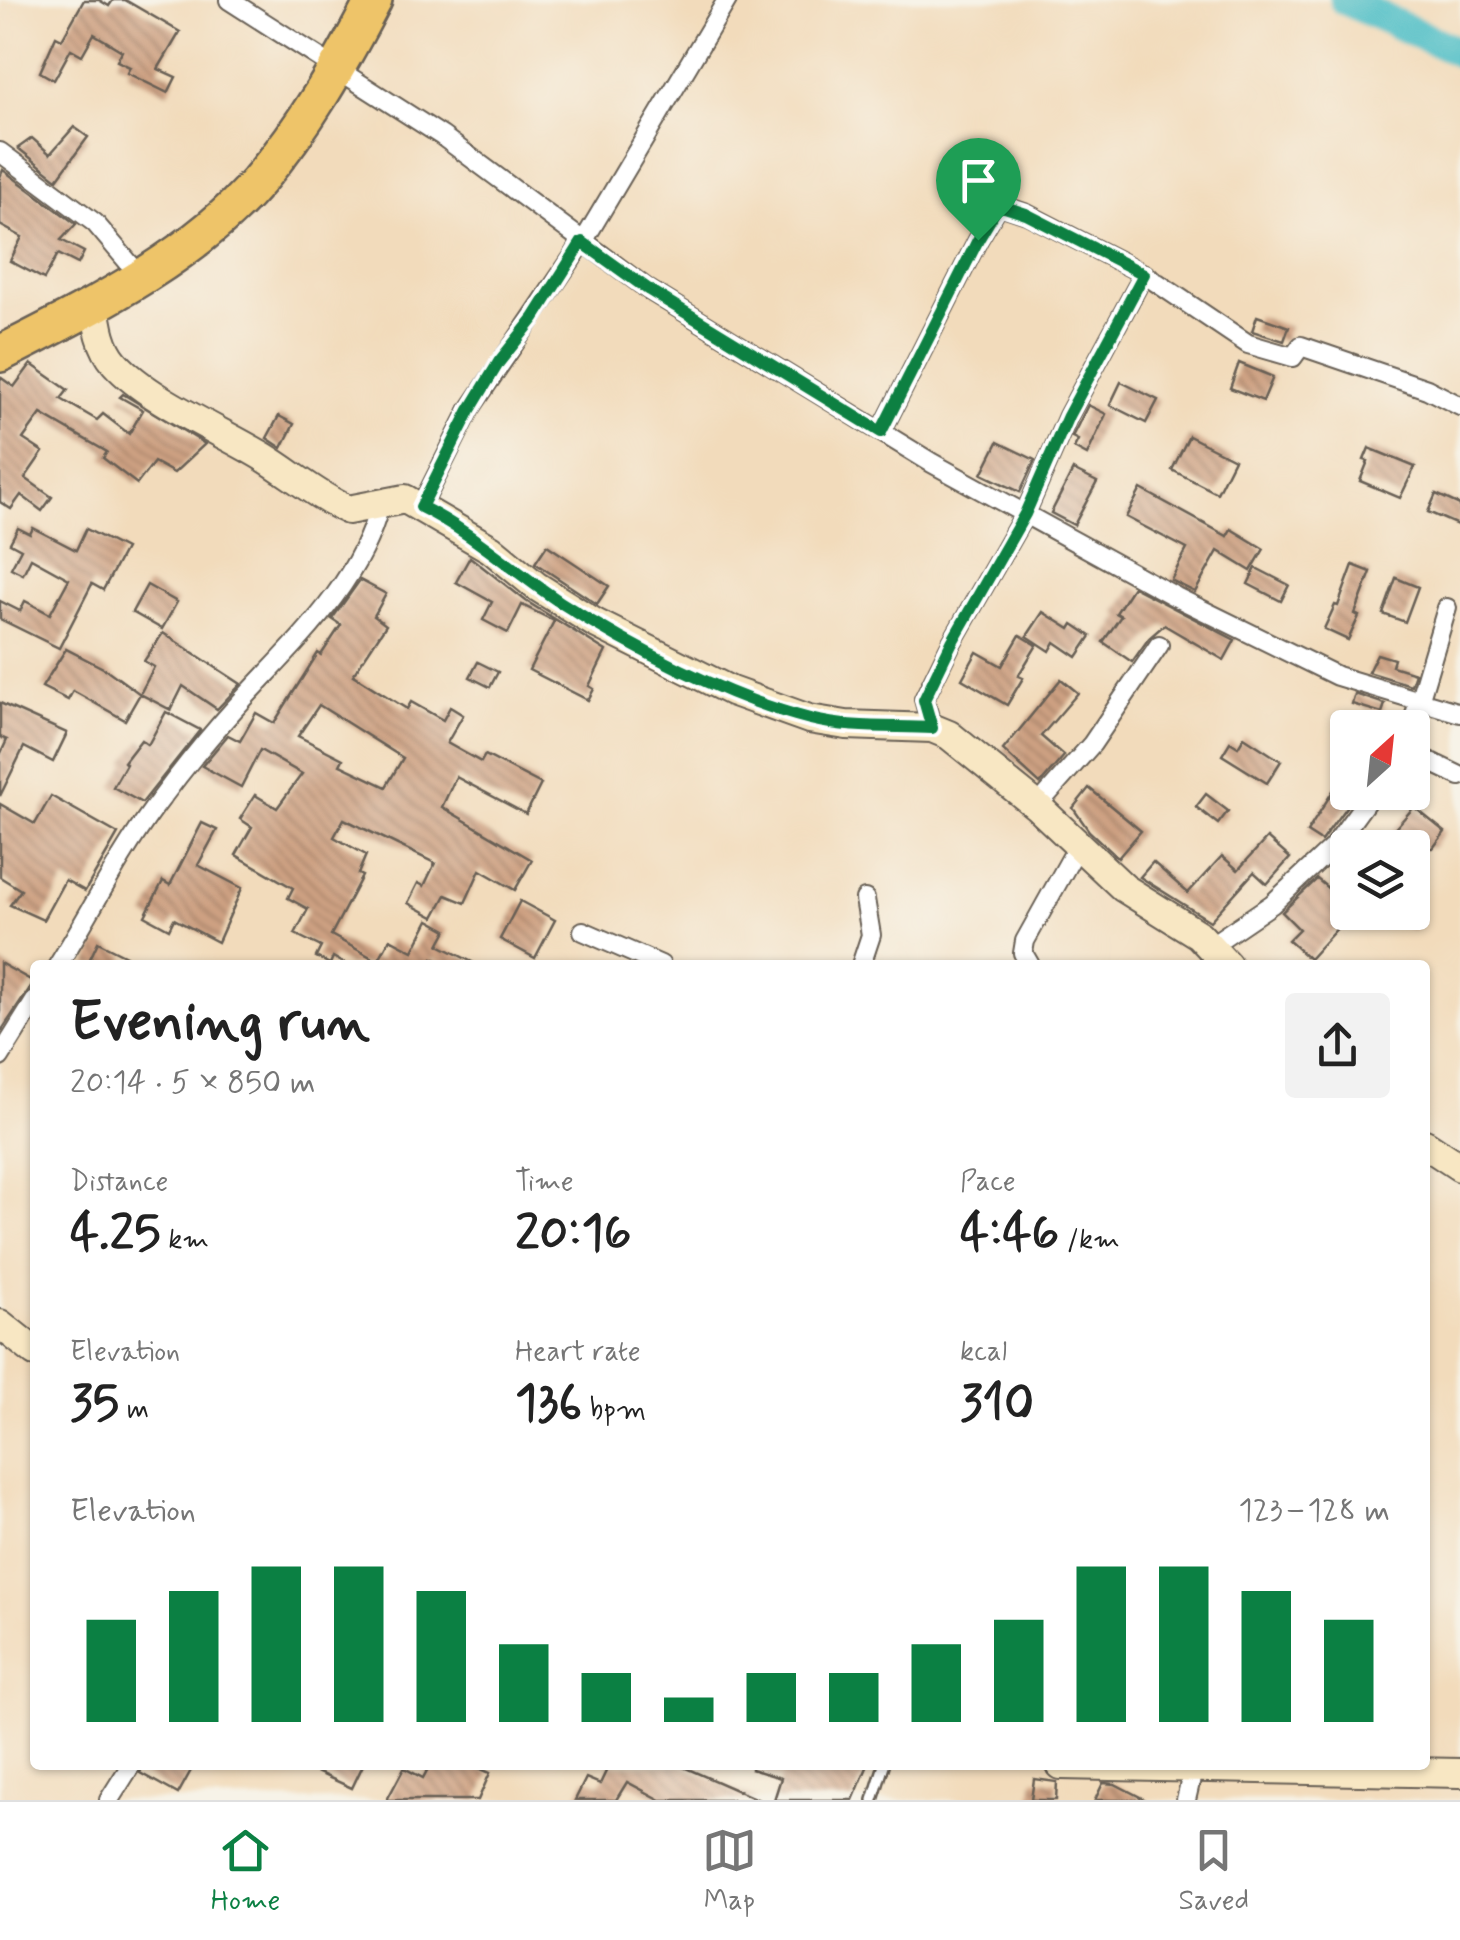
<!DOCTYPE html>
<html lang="en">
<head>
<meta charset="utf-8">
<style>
  body { margin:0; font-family:Mynerve,sans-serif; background:#f2f2f2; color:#222; height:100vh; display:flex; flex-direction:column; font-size:38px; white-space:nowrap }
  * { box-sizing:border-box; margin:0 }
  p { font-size:32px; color:#767676 }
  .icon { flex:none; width:55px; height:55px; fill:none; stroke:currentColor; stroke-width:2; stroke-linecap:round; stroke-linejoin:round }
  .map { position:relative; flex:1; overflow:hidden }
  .side { position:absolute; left:30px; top:960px; width:1400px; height:810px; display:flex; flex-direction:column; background:#fff; border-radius:10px; box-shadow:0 2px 8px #0004 }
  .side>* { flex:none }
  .needle { width:65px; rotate:27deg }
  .buttons { position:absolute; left:1330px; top:710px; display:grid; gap:20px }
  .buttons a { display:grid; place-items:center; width:100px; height:100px; border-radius:10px; background:#fff; box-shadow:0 2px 8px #0004; font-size:50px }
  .pin { position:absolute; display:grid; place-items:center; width:85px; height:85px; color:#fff; margin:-102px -42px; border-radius:50% 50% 50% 0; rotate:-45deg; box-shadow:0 0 10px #0007 }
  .pin .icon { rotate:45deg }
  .round { display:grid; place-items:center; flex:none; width:105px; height:105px; border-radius:10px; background:#f2f2f2 }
  .head { display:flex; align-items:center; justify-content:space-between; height:170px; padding:0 40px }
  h1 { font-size:55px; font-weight:800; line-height:75px }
  .stats { display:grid; grid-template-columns:repeat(3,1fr); gap:15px; height:170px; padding:10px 40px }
  .stats div { display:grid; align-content:center }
  .stats b { font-size:50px; font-weight:800 }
  .stats small { font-size:28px; font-weight:400 }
  .stats p { font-size:28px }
  .chart { height:280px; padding:20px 40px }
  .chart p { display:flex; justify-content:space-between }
  .chart svg { width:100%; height:180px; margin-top:10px; stroke:#0b8043; stroke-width:6 }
  .tabs { display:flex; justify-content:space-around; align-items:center; height:140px; border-top:2px solid #e0e0e0; background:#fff; font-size:28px; color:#767676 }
  .tabs a { display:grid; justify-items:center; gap:5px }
  .tabs .selected { color:#0b8043 }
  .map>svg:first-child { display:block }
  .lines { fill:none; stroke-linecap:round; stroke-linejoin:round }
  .river { stroke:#52c0c7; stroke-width:30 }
  .building { fill:url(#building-back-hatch); fill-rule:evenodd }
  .lane-casing { stroke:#675f54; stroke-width:14 }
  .street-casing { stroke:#675f54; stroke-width:22 }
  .secondary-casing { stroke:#675f54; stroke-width:32 }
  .highway-casing { stroke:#675f54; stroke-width:40 }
  .lane { stroke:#fff; stroke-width:9 }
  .street { stroke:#fff; stroke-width:18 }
  .secondary { stroke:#f8e7c3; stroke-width:28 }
  .highway { stroke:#eec469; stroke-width:35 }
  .route-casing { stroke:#fff; stroke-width:20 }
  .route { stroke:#0b8043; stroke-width:12 }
</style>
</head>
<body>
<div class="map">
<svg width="1460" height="1800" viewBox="0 0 1460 1800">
  <defs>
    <pattern id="building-back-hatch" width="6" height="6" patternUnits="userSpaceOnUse" patternTransform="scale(2.5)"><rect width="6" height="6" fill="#cea182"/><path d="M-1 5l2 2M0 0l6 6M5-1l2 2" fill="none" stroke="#a6826a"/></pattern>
  </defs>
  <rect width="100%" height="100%" fill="#f7f3e8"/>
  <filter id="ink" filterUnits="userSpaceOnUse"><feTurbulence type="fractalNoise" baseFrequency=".01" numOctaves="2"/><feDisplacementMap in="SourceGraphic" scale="20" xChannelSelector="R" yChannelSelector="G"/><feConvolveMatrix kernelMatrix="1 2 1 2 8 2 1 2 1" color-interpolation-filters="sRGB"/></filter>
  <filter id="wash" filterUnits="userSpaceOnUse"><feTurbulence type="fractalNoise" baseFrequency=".0048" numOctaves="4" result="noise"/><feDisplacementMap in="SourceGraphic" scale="40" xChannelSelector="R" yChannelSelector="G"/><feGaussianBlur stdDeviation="2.25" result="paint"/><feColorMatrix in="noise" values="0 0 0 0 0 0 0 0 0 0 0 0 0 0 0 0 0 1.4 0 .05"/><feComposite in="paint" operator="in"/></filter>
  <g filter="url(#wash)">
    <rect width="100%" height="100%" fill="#f2dbbb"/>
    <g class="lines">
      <!-- river -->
      <polyline class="river" points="1344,0 1460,53"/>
    </g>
    <g id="blocks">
      <!-- building -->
      <g class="building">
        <polygon points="84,0 99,0 109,6 113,0 125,0 180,32 158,69 176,77 168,93 127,73 130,67 117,61 122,51 94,34 82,55 71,49 54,80 40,72 56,36 62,39"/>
        <polygon points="74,127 88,137 57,179 18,148 32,138 50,154"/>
        <polygon points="3,170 76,224 61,240 84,252 78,264 58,254 44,279 10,261 22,237 0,225 0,177"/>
        <polygon points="1257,316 1289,327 1284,341 1252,331"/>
        <polygon points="1239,363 1273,377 1263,401 1230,388"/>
        <polygon points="31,364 68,390 61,399 97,420 103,414 129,434 143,410 120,397 123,394 205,444 174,473 154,462 137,484 103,458 107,452 41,414 23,439 43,452 25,478 52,497 42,511 21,495 11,509 0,502 0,377 14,387"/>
        <polygon points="1121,382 1158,400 1146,423 1110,405"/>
        <polygon points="1088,405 1106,414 1087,455 1074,448 1078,440 1072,437"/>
        <polygon points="279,416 294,424 282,448 267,438"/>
        <polygon points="1189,436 1234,459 1217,493 1172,470"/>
        <polygon points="998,442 1035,460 1020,492 982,474"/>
        <polygon points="1369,448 1415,467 1400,498 1360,481 1368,461 1364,460"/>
        <polygon points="1073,470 1097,482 1074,525 1051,513"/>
        <polygon points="1141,489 1227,536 1231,529 1264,549 1251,571 1218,551 1195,592 1171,580 1187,549 1126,517"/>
        <polygon points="1436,494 1460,505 1460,526 1428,512"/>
        <polygon points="18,528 30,534 33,528 76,550 86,529 125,549 103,590 92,584 59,648 0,619 0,601 20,611 25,601 50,614 69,579 31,558 23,574 11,568 21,549 10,543"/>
        <polygon points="547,545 609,586 597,604 535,563"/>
        <polygon points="470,557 526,601 606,651 589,686 594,689 588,700 529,670 554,621 522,605 508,633 483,620 492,602 456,582"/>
        <polygon points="1353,565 1371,572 1355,614 1359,616 1348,640 1324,629 1335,605 1338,606"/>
        <polygon points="1256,568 1289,585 1281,601 1248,584"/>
        <polygon points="1396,578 1418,587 1405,622 1383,614"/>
        <path d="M 360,580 L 386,594 L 374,616 L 386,625 L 353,675 L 407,709 L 411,702 L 443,720 L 450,707 L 463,715 L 447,743 L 481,762 L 485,755 L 541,784 L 526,814 L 456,777 L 442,807 L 532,860 L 515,890 L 480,870 L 465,903 L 446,895 L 434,917 L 408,903 L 418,883 L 424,886 L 435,863 L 344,819 L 334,837 L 366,855 L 358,874 L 362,876 L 331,935 L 378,961 L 390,939 L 413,951 L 429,920 L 447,930 L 439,945 L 478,965 L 446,965 L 433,958 L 432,960 L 440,965 L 347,965 L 333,957 L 330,964 L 316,957 L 321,947 L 295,934 L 308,909 L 288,898 L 293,888 L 236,855 L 252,827 L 240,819 L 255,795 L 277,808 L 302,774 L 260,750 L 241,787 L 202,766 L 228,735 L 240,741 L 256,713 L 274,723 L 318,653 L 321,655 L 341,625 L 332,619 ZM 319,705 L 403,758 L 386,787 L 340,765 L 343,759 L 298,736 Z"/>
        <polygon points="147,585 177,602 162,629 132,612"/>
        <polygon points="1133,587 1235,640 1224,660 1164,625 1149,638 1132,662 1103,642 1121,616 1116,613"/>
        <polygon points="1043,612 1070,629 1073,624 1091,636 1077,657 1055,642 1050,651 1027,636"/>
        <polygon points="163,633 241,684 217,709 183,686 171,710 140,694 125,720 73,691 68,700 42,687 66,649 107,670 140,694 154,667 144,661"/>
        <polygon points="1020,635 1037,645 1018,676 1023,678 1007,705 962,679 977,652 1002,666"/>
        <polygon points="1377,654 1394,659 1392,666 1415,673 1411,685 1368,672"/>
        <polygon points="478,662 498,672 490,687 470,677"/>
        <polygon points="1061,679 1078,693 1041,736 1064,756 1040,784 1003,750"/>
        <polygon points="1355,694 1385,704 1382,713 1352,704"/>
        <polygon points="0,703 67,733 53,762 24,747 0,796 0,755 7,740 0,737"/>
        <polygon points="166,712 200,730 142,803 113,787 126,764 124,762 141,740 148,745"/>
        <polygon points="1244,737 1281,761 1267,783 1222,755 1230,742 1238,747"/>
        <polygon points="1348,767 1348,792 1357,792 1321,841 1307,832"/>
        <polygon points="1089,788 1141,831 1118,858 1089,831 1073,808"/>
        <polygon points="1206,794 1228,811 1218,824 1196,807"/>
        <polygon points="51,796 118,834 85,891 65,880 43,920 10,905 21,890 0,877 0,804 35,824"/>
        <polygon points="1414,807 1445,832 1433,848 1378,848"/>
        <polygon points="202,823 217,830 198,865 242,888 218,942 174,919 169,929 145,916 163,881 170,885"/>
        <polygon points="1267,838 1290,858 1267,884 1254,872 1210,921 1140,877 1153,862 1188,893 1222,856 1238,870"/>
        <polygon points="1317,879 1348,905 1348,912 1352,912 1309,959 1288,940 1299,929 1282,912"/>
        <polygon points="520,901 555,920 535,958 500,939"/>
        <polygon points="1389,912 1416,912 1423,918 1413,931"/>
        <polygon points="98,942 126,956 121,965 87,965"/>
        <polygon points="0,963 34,982 0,1033"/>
        <polygon points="143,1765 194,1765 178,1794 140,1773"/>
        <polygon points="301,1765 363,1765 352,1788"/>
        <polygon points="430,1765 472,1765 490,1773 478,1800 387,1800 404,1768 423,1778"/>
        <polygon points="609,1765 679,1765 759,1800 661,1800 627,1782 616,1800 575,1800 586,1778 600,1784"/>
        <polygon points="751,1765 868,1765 853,1800 774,1800 781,1778 751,1769"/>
        <polygon points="1034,1779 1057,1782 1056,1800 1031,1800"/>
        <polygon points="1103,1783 1115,1784 1146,1800 1095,1800"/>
      </g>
    </g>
  </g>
  <g filter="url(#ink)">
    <use href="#blocks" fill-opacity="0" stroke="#675f54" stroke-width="2.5"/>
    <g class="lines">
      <!-- lane casing -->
      <g class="lane-casing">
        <polyline id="lane" points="873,1800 884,1765"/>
      </g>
      <!-- street casing -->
      <g class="street-casing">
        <g id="street">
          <polyline points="229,0 442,136 649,290 932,463 1176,597 1337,676 1460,713"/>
          <polyline points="0,152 95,223 140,276"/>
          <polyline points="881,432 978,240 997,208 1003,206 1027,214 1144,274 1248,344 1293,357 1301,346 1427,389 1460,406"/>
          <polyline points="421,507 470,409 583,242 727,0"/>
          <polyline points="932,728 924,699 952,642 1025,514 1068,416 1144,274"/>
          <polyline points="1411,728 1447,608"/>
          <polyline points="1412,753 1460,776"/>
          <polyline points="1037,806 1092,744 1159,645"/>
          <polyline points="583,931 661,965"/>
          <polyline points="1210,946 1272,904 1333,847 1373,792"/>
          <path d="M 58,965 C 90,914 118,857 154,808 C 179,774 207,739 236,707 C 291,646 359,587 380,504"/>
          <polyline points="861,965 871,935 865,899"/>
          <polyline points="1030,965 1023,953 1025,941 1079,844"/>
          <polyline points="0,1057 35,1001"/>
          <polyline points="109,1800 131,1765"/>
          <polyline points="1186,1800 1194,1765"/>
        </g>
      </g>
      <!-- secondary casing -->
      <g class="secondary-casing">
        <g id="secondary">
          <path d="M 95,305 C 98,326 101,347 115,363 C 148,400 220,430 264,457 C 293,475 317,496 348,510 L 405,499 L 491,549 L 536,586 L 595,623 L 731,691 L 809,719 L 846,725 L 932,728 L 949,735 L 1037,806 L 1124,888 L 1199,935 L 1227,965"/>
          <polyline points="1425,1144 1460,1167"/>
          <polyline points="0,1324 35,1352"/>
          <polyline points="1061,1765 1460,1773"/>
        </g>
      </g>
      <!-- highway casing -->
      <g class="highway-casing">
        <path id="highway" d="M 0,354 C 88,309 195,257 259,180 C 306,125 341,63 374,0"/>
      </g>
      <!-- lane -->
      <use href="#lane" class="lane"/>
      <!-- street -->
      <use href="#street" class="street"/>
      <!-- secondary -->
      <use href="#secondary" class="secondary"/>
      <!-- highway -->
      <use href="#highway" class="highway"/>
    </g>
  </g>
  <g class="lines" filter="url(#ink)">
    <!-- route casing -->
    <g class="route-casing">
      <path id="route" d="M 1002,206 L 1026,214 L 1144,274 L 1068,416 L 1025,514 L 952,642 L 924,700 L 932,728 C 891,726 850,729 810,719 C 730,699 630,647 560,602 C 513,571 472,532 421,507 L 470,410 L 499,362 L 534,318 L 582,242 L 649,290 L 881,432 L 978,240 L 997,208 Z"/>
    </g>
    <!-- route -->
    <use href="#route" class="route"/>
  </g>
</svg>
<div class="buttons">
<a><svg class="needle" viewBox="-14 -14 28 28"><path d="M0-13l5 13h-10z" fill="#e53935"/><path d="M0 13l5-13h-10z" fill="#767676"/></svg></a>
<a><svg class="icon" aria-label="layers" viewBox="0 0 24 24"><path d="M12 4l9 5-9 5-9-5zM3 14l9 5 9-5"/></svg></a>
</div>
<div class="pin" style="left:978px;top:240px;background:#1e9e55"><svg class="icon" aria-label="arrive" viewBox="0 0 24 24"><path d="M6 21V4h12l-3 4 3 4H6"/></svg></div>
<section class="side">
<div class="head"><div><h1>Evening run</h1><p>20:14 · 5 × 850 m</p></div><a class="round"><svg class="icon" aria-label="share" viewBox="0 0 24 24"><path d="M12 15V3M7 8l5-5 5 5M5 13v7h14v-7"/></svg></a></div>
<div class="stats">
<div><p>Distance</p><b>4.25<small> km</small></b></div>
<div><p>Time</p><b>20:16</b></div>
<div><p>Pace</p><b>4:46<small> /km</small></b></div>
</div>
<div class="stats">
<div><p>Elevation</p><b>35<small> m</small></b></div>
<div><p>Heart rate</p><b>136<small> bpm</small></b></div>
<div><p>kcal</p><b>310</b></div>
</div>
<div class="chart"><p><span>Elevation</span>123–128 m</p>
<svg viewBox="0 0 160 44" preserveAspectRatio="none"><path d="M5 44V19M15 44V12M25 44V6M35 44V6M45 44V12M55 44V25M65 44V32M75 44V38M85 44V32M95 44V32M105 44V25M115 44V19M125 44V6M135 44V6M145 44V12M155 44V19"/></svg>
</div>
</section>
</div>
<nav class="tabs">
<a class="selected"><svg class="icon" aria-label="home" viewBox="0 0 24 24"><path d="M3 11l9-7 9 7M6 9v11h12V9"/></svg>Home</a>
<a><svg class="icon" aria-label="map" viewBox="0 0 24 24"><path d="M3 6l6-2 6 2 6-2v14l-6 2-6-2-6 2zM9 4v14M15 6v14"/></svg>Map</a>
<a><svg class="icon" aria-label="saved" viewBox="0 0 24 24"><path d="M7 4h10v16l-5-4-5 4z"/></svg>Saved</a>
</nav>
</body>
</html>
